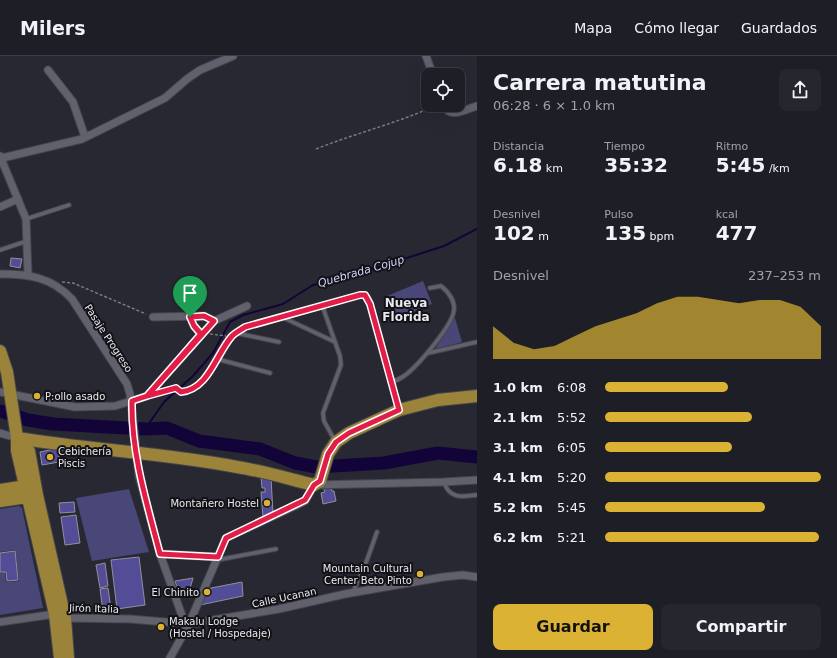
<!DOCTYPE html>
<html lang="es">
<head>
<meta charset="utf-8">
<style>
  body { margin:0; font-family:"DejaVu Sans",sans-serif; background:#26272e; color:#f1f3f6; height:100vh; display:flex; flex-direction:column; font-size:15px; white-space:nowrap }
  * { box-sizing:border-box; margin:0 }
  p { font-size:13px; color:#a1a2a7 }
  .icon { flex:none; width:22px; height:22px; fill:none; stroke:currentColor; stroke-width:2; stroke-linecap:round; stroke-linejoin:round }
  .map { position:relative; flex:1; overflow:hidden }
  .panel { display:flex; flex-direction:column; background:#1e1e26; width:360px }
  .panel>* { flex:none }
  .buttons { position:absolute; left:421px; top:12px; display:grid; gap:8px }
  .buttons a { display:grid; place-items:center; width:44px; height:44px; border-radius:8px; background:#1e1e26; box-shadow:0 4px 16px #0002,0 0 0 1px #3c3c43; font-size:20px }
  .pin { position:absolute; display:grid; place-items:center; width:34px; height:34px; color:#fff; margin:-41px -17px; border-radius:50% 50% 50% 0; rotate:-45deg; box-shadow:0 0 4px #0007 }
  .pin .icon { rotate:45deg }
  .round { display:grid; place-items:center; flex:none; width:42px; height:42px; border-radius:8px; background:#26272e }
  .headline { display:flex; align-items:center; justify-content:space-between; height:68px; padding:0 16px }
  h1 { font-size:22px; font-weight:800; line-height:30px }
  .figures { display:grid; grid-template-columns:repeat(3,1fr); gap:6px; height:68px; padding:4px 16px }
  .figures div { display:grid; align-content:center }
  .figures b { font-size:20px; font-weight:800 }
  .figures small { font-size:11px; font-weight:400 }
  .figures p { font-size:11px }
  .chart { height:112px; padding:8px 16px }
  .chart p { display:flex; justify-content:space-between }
  .chart svg { width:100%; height:72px; margin-top:4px; fill:#dbb233; opacity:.7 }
  .button { display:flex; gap:8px; margin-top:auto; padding:8px 16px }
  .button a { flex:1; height:46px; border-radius:8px; background:#dbb233; color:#111; font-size:16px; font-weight:800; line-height:46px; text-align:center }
  .button a+a { background:#26272e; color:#f1f3f6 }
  ul { padding:0 16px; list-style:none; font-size:13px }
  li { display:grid; grid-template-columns:64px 48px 1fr; align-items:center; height:30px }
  li i { height:10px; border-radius:5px; background:#dbb233 }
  header { display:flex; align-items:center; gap:24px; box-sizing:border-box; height:56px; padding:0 20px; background:#1e1e26; border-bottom:1px solid #3c3c43 }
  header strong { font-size:19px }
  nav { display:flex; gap:22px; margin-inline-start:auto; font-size:14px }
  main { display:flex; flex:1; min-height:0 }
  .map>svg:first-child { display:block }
  .green { fill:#494678 }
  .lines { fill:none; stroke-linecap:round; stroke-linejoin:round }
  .stream { stroke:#120438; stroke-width:2 }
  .river { stroke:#120438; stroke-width:13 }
  .building { fill:#534c96; stroke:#90909c }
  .lane-casing { stroke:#45454d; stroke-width:5.5 }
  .street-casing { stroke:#45454d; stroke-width:9 }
  .primary-casing { stroke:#45454d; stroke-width:14 }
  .path { stroke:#7a7a82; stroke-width:1.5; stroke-dasharray:3 2; stroke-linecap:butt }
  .lane { stroke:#61616d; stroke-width:3.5 }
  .street { stroke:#61616d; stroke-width:7 }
  .primary { stroke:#9b8339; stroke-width:12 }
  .route-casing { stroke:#fff; stroke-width:8 }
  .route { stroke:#e11d48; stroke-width:5 }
  .poi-dot { fill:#dbb233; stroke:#121216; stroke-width:1.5 }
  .labels { text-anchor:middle; stroke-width:4; stroke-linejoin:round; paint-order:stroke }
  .street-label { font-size:10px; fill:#e8e8ef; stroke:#121216 }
  .poi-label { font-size:10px; fill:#e8e8ef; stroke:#121216; text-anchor:start }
  .water-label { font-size:11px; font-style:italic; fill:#d2d2fd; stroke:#121216 }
  .quarter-label { font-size:12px; font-weight:bold; fill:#e8e8ef; stroke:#121216 }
</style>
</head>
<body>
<header>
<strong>Milers</strong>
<nav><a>Mapa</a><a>Cómo llegar</a><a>Guardados</a></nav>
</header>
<main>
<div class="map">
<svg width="477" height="602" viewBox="0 0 477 602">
  <rect width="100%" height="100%" fill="#282832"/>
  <!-- green -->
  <g class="green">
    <polygon points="423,225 432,248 396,263 387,240"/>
    <polygon points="454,262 455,262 462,286 435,293"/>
    <polygon points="129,433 149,496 92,505 76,442"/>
    <polygon points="19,450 22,452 43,552 0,559 0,517 5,516 6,526 19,525 15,494 0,496 0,453"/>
  </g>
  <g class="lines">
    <!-- stream -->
    <polyline class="stream" points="145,373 164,346 193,320 213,297 230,266 243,259 283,248 313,229 357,218 444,190 477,173"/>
    <!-- river -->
    <polyline class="river" points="0,355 28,364 53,368 145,373 167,372 199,385 260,393 295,407 317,411 384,407 438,397 477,401"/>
  </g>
  <!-- building -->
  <g class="building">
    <polygon points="11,202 22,203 20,212 10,210"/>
    <polygon points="59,392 59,406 42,409 40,396"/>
    <polygon points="261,421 271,422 273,457 263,461 261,436 265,436 265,432 262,432"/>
    <polygon points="330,430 332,435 334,435 336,445 323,448 321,437 325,436 323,431"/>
    <polygon points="74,446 75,456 60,457 59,447"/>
    <polygon points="76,459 80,487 65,489 61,461"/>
    <polygon points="15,495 18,524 7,525 6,516 0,516 0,497"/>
    <polygon points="139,501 145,549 117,553 111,504"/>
    <polygon points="105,507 108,530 100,532 96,509"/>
    <polygon points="193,522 190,533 177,532 175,525"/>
    <polygon points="242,526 243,540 200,549 206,533"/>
    <polygon points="108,532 111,553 103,555 100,533"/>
  </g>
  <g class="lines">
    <!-- lane casing -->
    <g class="lane-casing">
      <g id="lane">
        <polyline points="26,163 69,149"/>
        <polyline points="0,194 27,185"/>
        <polyline points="322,249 340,300 341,309 323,357 324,365 335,385"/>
        <polyline points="282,261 335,286"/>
        <polyline points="236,277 279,286"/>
        <polyline points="428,297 477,286"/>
        <polyline points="217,303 270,317"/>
        <path d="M 390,326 C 395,325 400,323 404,320 C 417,311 453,269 454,254 C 455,245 448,235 441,230 L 430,232"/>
        <path d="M 150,339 L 176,332 L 181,336 C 209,333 216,298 232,280 C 236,276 241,274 245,271 L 360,239 L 365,239 L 369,242 L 398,353"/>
        <path d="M 444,426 C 449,443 462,441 477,439"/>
        <polyline points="217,504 276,493"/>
        <polyline points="353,536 367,504 377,476"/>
      </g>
    </g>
    <!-- street casing -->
    <g class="street-casing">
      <g id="street">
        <polyline points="426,0 433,19"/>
        <polyline points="48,14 73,46 85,81"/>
        <path d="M 443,49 C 451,64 465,53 477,50"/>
        <polyline points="0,100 26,163 28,218"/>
        <polyline points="2,102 82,83 165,42 187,23 200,14 233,0"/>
        <polyline points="0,151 18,143"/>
        <path d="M 0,218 C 29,218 51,221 72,243 L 127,328 L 130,338 L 139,420 L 160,498 L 185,568"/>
        <polyline points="153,261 204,260 214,265"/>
        <polyline points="190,261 194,270 201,278"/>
        <polyline points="0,336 75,351 115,350 147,340 214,265 247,250"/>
        <polyline points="0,377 17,382"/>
        <polyline points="160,498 218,501"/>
        <polyline points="0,566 55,558 65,562 130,563 189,568 279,553 345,538 443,521 463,519 477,521"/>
        <polyline points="170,602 189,568 226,482 295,450 305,445 314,429 444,426 477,424"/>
      </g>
    </g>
    <!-- primary casing -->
    <g class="primary-casing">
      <g id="primary">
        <polyline points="0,295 7,316 17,382 17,395 55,558 60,602"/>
        <path d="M 17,382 C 90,394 164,397 237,411 C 263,415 289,423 314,429 L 320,425 L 328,398 L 336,386 L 349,377 L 399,354 L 438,344 L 477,340"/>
        <polyline points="17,382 29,395 37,439 65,562 68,602"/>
        <polyline points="0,434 33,429"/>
        <polyline points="0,445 34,440"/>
      </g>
    </g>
    <!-- path -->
    <g class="path">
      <path d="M 316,93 C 356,77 398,67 437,49"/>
      <polyline points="62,226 73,227 146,258"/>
      <polyline points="210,278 226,280"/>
    </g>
    <!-- lane -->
    <use href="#lane" class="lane"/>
    <!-- street -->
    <use href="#street" class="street"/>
    <!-- primary -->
    <use href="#primary" class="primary"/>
  </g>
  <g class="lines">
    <!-- route casing -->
    <g class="route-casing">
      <path id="route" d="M 190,261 L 194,270 L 201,278 L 147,340 L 132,345 C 131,397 147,448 160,498 L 218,501 L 226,482 L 305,444 L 314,429 L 320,425 L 328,398 L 336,386 L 349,377 L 399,354 L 370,248 L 365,239 L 360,239 L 245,271 C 241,274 236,276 232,280 C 216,298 209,333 181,336 L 176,332 L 147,340 L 214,265 L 204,260 L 190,261"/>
    </g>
    <!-- route -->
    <use href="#route" class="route"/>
  </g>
  <!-- markers -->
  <g class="poi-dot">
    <circle cx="37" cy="340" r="4"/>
    <circle cx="50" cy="401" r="4"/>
    <circle cx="267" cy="447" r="4"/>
    <circle cx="420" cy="518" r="4"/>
    <circle cx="207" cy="536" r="4"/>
    <circle cx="161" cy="571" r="4"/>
  </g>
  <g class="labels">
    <!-- street labels -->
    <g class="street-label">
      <text transform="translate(109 282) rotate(57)" y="4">Pasaje Progreso</text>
      <text transform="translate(284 541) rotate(-12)" y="4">Calle Ucanan</text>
      <text transform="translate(94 552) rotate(2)" y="4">Jirón Italia</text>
    </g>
    <!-- poi labels -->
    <g class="poi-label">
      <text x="45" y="344">P:ollo asado</text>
      <text x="58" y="399">Cebichería<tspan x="58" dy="12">Piscis</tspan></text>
      <text x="259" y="451" text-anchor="end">Montañero Hostel</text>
      <text x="412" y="516" text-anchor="end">Mountain Cultural<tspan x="412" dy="12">Center Beto Pinto</tspan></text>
      <text x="199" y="540" text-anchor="end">El Chinito</text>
      <text x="169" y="569">Makalu Lodge<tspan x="169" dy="12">(Hostel / Hospedaje)</tspan></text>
    </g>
    <!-- water labels -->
    <g class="water-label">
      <text transform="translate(361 215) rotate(-16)" y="4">Quebrada Cojup</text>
    </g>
    <!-- quarter labels -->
    <g class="quarter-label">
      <text x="406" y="251">Nueva<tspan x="406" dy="14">Florida</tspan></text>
    </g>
  </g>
</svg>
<div class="buttons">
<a><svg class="icon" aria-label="locate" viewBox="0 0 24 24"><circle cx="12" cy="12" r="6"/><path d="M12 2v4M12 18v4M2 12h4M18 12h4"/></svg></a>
</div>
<div class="pin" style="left:190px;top:261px;background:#1e9e55"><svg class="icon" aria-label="arrive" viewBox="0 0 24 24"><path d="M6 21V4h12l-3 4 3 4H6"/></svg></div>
</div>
<section class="panel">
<div class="headline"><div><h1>Carrera matutina</h1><p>06:28 · 6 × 1.0 km</p></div><a class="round"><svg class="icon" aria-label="share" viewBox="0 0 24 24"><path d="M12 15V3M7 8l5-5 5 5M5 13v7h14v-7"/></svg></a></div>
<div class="figures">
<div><p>Distancia</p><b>6.18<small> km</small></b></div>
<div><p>Tiempo</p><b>35:32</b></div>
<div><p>Ritmo</p><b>5:45<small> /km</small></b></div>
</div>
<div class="figures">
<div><p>Desnivel</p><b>102<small> m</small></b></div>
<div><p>Pulso</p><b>135<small> bpm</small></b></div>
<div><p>kcal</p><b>477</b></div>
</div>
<div class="chart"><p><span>Desnivel</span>237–253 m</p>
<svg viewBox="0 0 160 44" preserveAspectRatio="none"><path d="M0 44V24L10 34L20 38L30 36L40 30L50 24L60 20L70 16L80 10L90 6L100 6L110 8L120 10L130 8L140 8L150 12L160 24V44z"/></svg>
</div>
<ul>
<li><b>1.0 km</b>6:08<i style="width:57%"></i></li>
<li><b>2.1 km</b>5:52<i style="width:68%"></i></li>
<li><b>3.1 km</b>6:05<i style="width:59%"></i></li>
<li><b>4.1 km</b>5:20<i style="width:100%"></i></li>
<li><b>5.2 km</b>5:45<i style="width:74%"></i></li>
<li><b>6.2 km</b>5:21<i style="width:99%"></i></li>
</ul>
<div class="button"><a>Guardar</a><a>Compartir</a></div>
</section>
</main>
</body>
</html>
